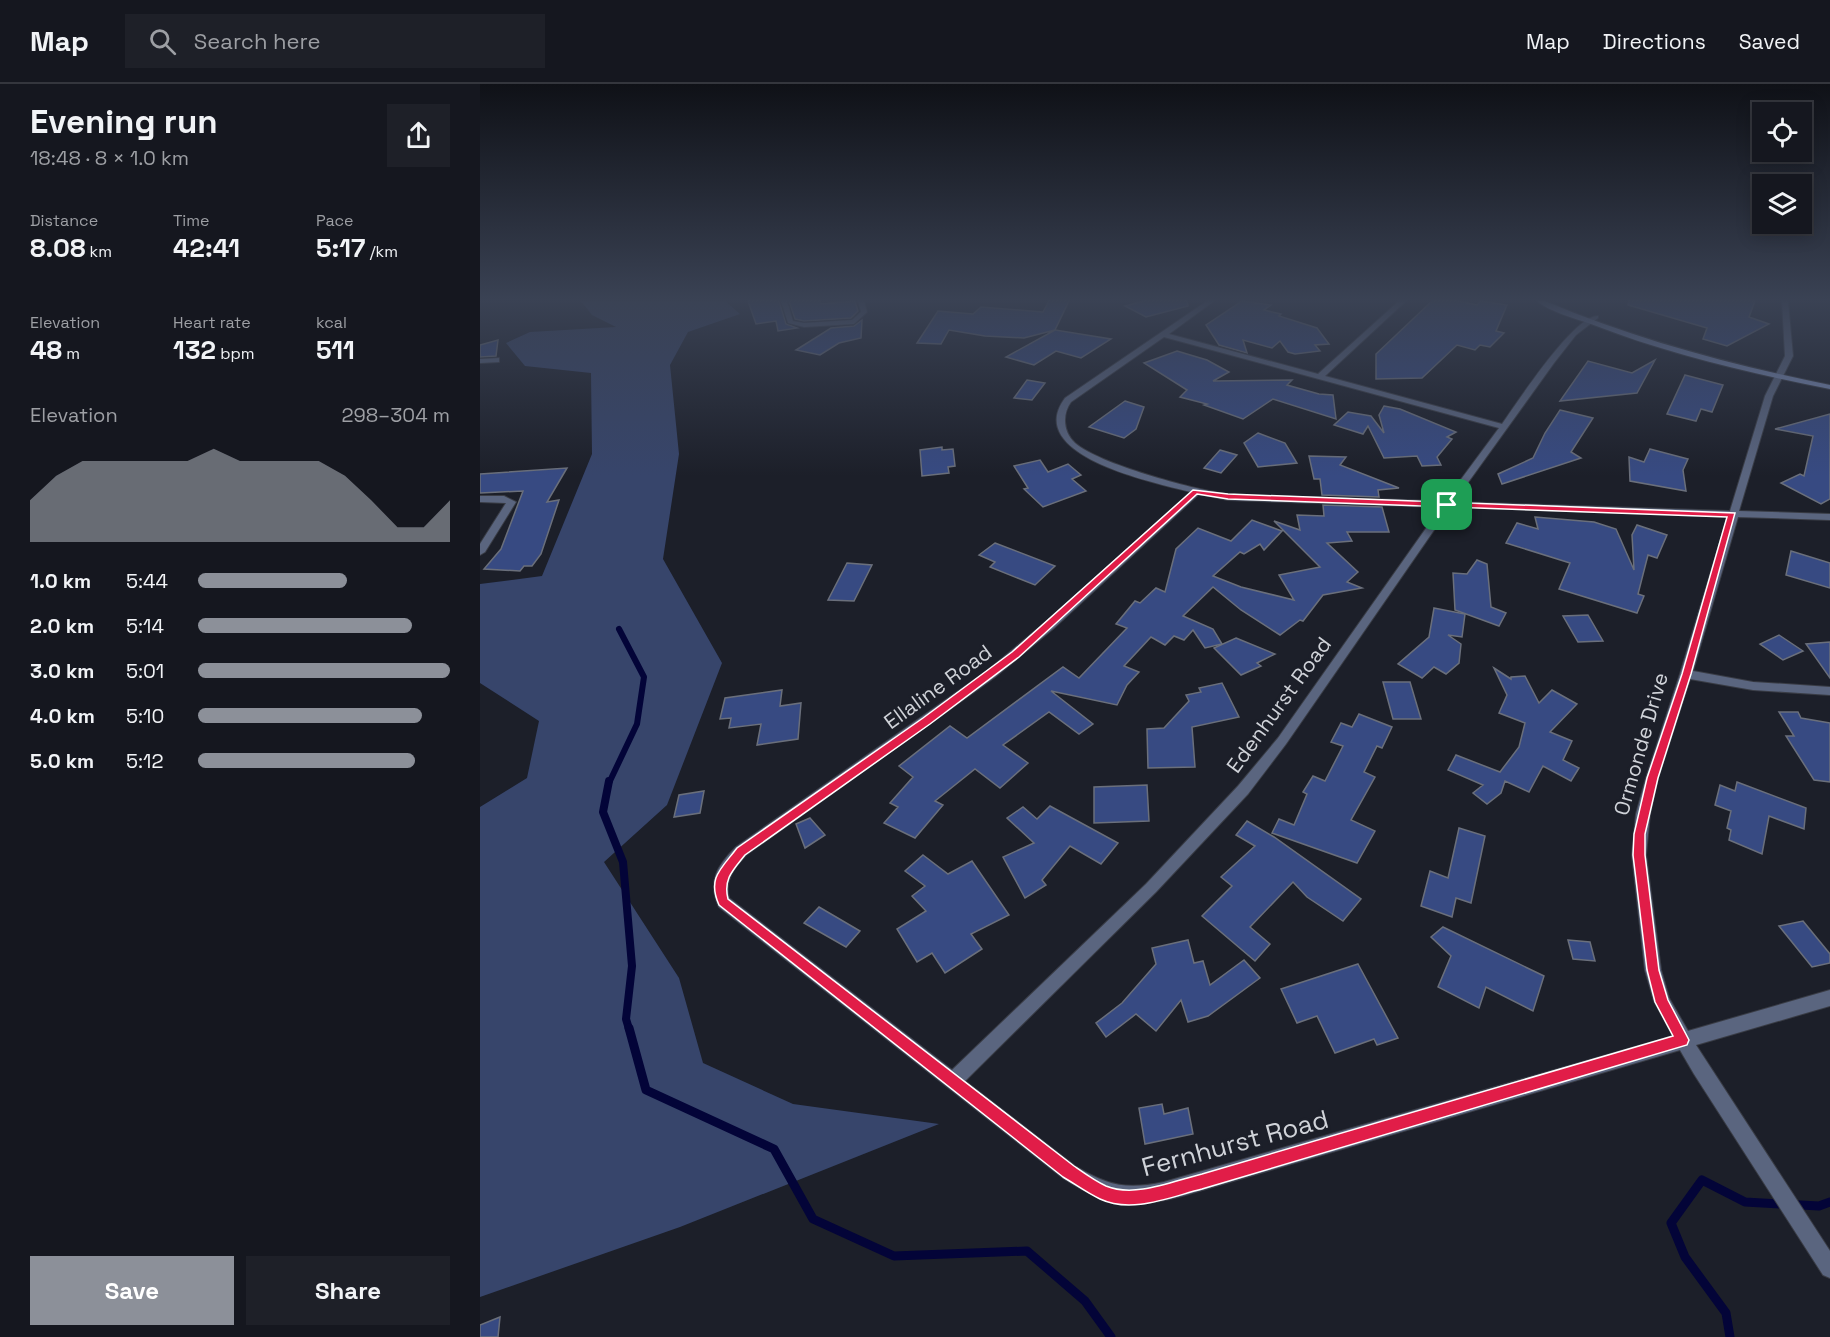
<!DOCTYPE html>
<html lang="en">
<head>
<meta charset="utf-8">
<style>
  body { margin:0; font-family:"Space Grotesk",sans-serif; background:#1e2028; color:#f1f3f6; height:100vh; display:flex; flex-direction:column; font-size:22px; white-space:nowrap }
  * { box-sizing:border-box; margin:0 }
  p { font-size:20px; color:#9d9fa4 }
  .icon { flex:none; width:33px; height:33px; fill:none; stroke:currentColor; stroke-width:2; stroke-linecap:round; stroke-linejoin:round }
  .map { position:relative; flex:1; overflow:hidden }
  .sheet { display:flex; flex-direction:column; background:#15171f; width:480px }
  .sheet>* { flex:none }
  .buttons { position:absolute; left:1272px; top:18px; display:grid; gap:12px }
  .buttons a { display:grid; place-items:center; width:60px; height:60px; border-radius:0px; background:#15171f; box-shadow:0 3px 15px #0003,0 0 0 2px #34363d; font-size:30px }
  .pin { position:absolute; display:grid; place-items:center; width:51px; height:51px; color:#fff; margin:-26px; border-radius:12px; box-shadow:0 3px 9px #0006 }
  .round { display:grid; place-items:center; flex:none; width:63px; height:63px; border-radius:0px; background:#1e2028 }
  .overview { display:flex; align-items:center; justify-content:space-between; height:102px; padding:0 30px }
  h1 { font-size:33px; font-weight:800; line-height:45px }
  .stats { display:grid; grid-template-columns:repeat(3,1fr); gap:9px; height:102px; padding:6px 30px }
  .stats div { display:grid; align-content:center }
  .stats b { font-size:26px; font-weight:800 }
  .stats small { font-size:16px; font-weight:400 }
  .stats p { font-size:16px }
  .chart { height:168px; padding:12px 30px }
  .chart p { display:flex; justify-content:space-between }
  .chart svg { width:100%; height:108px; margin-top:6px; fill:#8c9099; opacity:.7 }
  .cta { display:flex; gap:12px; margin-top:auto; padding:12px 30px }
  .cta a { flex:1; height:69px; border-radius:0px; background:#8c9099; color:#fff; font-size:24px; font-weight:800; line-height:69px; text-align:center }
  .cta a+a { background:#1e2028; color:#f1f3f6 }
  ul { padding:0 30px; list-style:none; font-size:20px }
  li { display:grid; grid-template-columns:96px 72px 1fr; align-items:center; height:45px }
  li i { height:15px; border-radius:8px; background:#8c9099 }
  header { display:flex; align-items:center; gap:36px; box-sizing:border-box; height:84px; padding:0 30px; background:#15171f; border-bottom:2px solid #34363d }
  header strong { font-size:28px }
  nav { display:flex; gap:33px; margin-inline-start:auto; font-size:21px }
  .search { width:420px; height:54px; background:#1e2028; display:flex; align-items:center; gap:15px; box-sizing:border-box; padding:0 21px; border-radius:0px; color:#9d9fa4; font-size:22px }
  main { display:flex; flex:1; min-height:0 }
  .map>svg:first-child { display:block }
  .green { fill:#37456b }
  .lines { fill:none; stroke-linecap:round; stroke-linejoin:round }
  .stream-far2 { stroke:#030438; stroke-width:6 }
  .stream-far1 { stroke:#030438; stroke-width:8 }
  .stream { stroke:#030438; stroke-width:9 }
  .building { fill:#374a82; stroke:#6a6f7b; stroke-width:1.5 }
  .minor-casing { stroke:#393c45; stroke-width:2 }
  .secondary-casing { stroke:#393c45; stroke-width:2 }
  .minor { fill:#5a657f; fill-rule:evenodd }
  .secondary { fill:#7b8cb6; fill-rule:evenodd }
  .route { fill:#e11d48; stroke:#fff; stroke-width:1.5; fill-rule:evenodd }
  .labels { text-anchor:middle; stroke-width:5; stroke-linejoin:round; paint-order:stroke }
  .street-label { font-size:21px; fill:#d0d3d9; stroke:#1c1f29 }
  .near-street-label { font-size:26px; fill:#d0d3d9; stroke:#1c1f29 }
</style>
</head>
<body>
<header>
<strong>Map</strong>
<div class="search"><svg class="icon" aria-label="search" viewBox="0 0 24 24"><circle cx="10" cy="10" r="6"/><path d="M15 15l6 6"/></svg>Search here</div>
<nav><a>Map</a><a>Directions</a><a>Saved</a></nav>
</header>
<main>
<section class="sheet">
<div class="overview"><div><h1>Evening run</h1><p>18:48 · 8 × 1.0 km</p></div><a class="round"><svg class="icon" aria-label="share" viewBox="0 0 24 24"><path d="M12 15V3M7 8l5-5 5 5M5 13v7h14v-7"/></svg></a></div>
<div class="stats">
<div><p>Distance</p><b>8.08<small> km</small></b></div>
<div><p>Time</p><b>42:41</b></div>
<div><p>Pace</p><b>5:17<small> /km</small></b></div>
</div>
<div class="stats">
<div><p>Elevation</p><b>48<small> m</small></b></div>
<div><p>Heart rate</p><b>132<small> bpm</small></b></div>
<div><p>kcal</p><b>511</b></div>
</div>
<div class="chart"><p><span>Elevation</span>298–304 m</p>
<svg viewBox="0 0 160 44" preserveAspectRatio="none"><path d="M0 44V27L10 17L20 11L30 11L40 11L50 11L60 11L70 6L80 11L90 11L100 11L110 11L120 17L130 27L140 38L150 38L160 27V44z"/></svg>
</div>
<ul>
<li><b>1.0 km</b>5:44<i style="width:59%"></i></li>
<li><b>2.0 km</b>5:14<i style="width:85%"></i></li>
<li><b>3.0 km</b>5:01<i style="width:100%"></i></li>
<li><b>4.0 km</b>5:10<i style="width:89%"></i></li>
<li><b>5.0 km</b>5:12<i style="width:86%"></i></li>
</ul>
<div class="cta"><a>Save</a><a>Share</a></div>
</section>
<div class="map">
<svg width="1350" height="1253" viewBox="0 0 1350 1253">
  <rect width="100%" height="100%" fill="#1c1f29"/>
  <!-- green -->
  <polygon class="green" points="101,217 245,217 260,230 208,248 190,281 199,370 183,475 242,579 187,721 124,778 199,894 223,979 313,1020 459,1040 200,1143 0,1213 0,723 47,694 59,637 0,599 0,500 62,492 112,370 111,289 45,282 26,259 50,248 136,243 112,231"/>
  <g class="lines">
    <!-- stream-far2 -->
    <polyline class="stream-far2" points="129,699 157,640 164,593 139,545"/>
    <!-- stream-far1 -->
    <polyline class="stream-far1" points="129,697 123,728 143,778 152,882 146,935 149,945"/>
    <!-- stream -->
    <g class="stream">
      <polyline points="149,944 166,1006 294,1065 333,1135 414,1172 547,1167 605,1217 631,1253"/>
      <polyline points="1250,1253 1246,1229 1205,1173 1191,1139 1222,1096 1265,1118 1339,1122 1350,1118"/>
    </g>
  </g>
  <!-- building -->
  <g class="building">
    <polygon points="268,217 299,217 306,240 317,244 298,247 296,237 276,240"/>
    <polygon points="309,217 340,217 341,220 375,217 378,227 371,234 324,237 315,235"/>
    <polygon points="569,217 589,217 575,246 631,255 601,274 576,267 554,281 526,273 575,246 544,254 505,252 469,246 461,260 437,259 458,227 493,230 501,223 563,228"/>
    <polygon points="664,217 707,217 708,222 666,233 645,222"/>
    <polygon points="762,217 791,221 784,226 801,230 799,232 837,244 849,260 835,261 840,267 815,270 808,268 800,257 792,264 763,256 767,269 739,261 726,241"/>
    <polygon points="952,217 978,217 997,221 1001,217 1027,221 1016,247 1024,249 1010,263 1000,261 995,266 977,261 942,294 896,295 896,270"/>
    <polygon points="1149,217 1275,217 1269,233 1289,240 1247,262 1223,255 1227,244 1148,221"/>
    <polygon points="382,236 381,254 359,259 340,271 316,266 351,244 374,242"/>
    <polygon points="18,256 16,272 0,273 0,261"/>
    <polygon points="697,267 727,276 749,288 733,297 812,296 807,301 839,310 853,311 856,335 793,315 763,335 724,321 727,320 700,313 707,306 664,279"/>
    <polygon points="1175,276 1157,309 1080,317 1108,277 1152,289"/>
    <polygon points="1205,291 1243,301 1232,328 1221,325 1216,337 1187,330"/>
    <polygon points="547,296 565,299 552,316 534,314"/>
    <polygon points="645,317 664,323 656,345 644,354 609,343"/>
    <polygon points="904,322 920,325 976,348 967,353 972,355 957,373 961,381 942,382 937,372 904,374 888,342 883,350 854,341 868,328 891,332 904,349 899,331"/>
    <polygon points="1080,326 1113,334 1091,368 1101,374 1022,400 1018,390 1053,374 1065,349"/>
    <polygon points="1350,330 1350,415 1341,420 1301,399 1320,390 1324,392 1333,352 1295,345"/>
    <polygon points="778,349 805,359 817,379 778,383 764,359"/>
    <polygon points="462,363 462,366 473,365 475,382 468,383 469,389 442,392 440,366"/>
    <polygon points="1170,365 1208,375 1203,386 1206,407 1150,397 1149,373 1164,378"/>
    <polygon points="740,366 757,371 741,389 724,384"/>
    <polygon points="829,372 866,373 860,381 919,404 898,406 899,413 842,411 840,395 834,395"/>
    <polygon points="560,376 568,388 588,380 601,391 592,395 606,407 563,423 544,405 548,404 534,382"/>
    <polygon points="87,384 67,418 79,416 61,470 52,482 44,482 40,487 4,485 21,465 43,407 0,409 0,390"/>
    <polygon points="843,421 902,423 909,448 867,448 872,457 847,459 878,488 867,498 882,504 843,511 823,537 820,536 800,551 761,526 733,503 703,532 733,545 742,560 725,564 713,546 704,556 694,552 685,561 671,553 644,582 659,588 647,601 637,621 571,607 613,640 599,650 569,628 523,661 548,679 520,704 495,685 455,717 463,721 435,754 404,739 418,723 410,719 433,693 419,682 470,642 487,654 583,583 599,594 647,544 636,540 655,517 660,519 676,504 685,508 696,465 718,444 751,457 772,436 802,447 784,466 780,460 764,470 760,468 733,492 761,503 814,516 799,491 840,483 794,437 820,446 817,431 844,432"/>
    <polygon points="1055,433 1114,438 1136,445 1154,486 1152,451 1157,441 1187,451 1177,474 1168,471 1158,510 1164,512 1157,529 1079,505 1090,479 1026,459 1037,439 1058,445"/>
    <polygon points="515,459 575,482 555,501 510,483 515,478 499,471"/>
    <polygon points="1311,467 1350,479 1350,504 1306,491"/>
    <polygon points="997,476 1007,480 1011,523 1026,529 1019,542 975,526 973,489 987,490"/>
    <polygon points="367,479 392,481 374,517 348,516"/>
    <polygon points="954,524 985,530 982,553 968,551 981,560 979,579 966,590 954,583 942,594 918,580 949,553"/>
    <polygon points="1108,531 1123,557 1098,558 1083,532"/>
    <polygon points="1299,551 1323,567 1303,576 1280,560"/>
    <polygon points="756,554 795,570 777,579 781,582 761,591 734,564"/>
    <polygon points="1350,558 1350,594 1326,560"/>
    <polygon points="1014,584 1031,595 1031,593 1045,592 1059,619 1072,606 1097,620 1070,648 1092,657 1083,676 1099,684 1091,697 1063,682 1049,708 1025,697 1021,709 1007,720 993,709 1003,701 968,686 976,671 1020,688 1039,663 1045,639 1019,629 1027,611"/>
    <polygon points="903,598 930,598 941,635 913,635"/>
    <polygon points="742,599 759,633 712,643 715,683 668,684 667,645 684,644 709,617 706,611 721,608 719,604"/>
    <polygon points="302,606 300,622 321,619 318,655 277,661 281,640 249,644 251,634 240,635 245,614"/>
    <polygon points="1299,628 1318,628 1321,634 1350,639 1350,698 1334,696 1306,652 1314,652"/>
    <polygon points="879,630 912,643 902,664 897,662 884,688 895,693 871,736 895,747 877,779 792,749 799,735 814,741 827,710 823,708 833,692 845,697 863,662 851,658 861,639 872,643"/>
    <polygon points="1257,698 1326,724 1324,745 1289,732 1282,770 1249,756 1251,746 1247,744 1251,727 1235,721 1240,701 1255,707"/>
    <polygon points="667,701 669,737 614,739 614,703"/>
    <polygon points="224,707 220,729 194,733 199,711"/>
    <polygon points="570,722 638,759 621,780 590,762 562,796 566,801 545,814 523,773 554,759 527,734 543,723 557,735"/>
    <polygon points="330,734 345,751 325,764 316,740"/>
    <polygon points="767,737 794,753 881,815 863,837 827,813 813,798 770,843 790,860 775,877 722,832 752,802 741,793 775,762 756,751"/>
    <polygon points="979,744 1005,752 991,819 976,814 972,833 941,822 950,787 968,794"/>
    <polygon points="443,771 468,790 492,777 529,831 491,850 502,865 465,889 452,869 437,878 417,845 446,827 432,812 445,802 425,787"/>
    <polygon points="339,823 380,847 366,863 324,839"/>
    <polygon points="1323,837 1350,870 1350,879 1332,883 1299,842"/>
    <polygon points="963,843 1064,892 1053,927 1006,903 999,924 958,903 971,872 951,853"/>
    <polygon points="708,856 714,879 723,877 730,901 764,876 780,894 728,932 708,938 701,916 676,947 656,930 626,953 616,939 642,919 676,880 672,864"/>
    <polygon points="1088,856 1110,858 1115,877 1093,875"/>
    <polygon points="878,880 918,954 897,961 894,955 855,969 837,932 817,939 801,905"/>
    <polygon points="682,1020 684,1030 708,1024 713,1050 665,1060 659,1024"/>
    <polygon points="20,1233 18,1253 0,1253 0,1241"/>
  </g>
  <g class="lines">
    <!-- minor casing -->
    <g class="minor-casing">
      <g id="minor">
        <polygon points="301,217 307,217 313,237 324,239 372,236 381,228 378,217 384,217 387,228 374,240 324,243 308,239"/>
        <path d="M 727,217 L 734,217 L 689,250 L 838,290 L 919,217 L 926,217 L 845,292 L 1022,340 C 1037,319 1094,231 1118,232 L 1118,234 L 1096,251 L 1074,279 L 974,418 L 1250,427 L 1285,312 L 1305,272 L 1302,217 L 1308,217 L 1313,272 L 1293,312 L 1259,427 L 1350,430 L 1350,436 L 1258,433 L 1213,587 L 1273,598 L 1350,603 L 1350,611 L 1273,606 L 1210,595 L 1178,694 L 1170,730 L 1166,771 L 1181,886 L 1189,914 L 1208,947 L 1350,906 L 1350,922 L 1216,961 L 1350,1167 L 1350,1194 L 1343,1191 L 1214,990 L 1200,966 L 702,1112 C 650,1126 628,1123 583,1094 L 239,823 C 227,797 238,781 256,763 L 507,587 L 566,538 L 711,408 C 676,399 542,372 585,314 ZM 684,253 L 1019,344 L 965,417 C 916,416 867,414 819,413 C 795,412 769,413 746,410 C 712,405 619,380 595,359 C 583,348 582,330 591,318 ZM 719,410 L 748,416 L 961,423 L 798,654 L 758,702 L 666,800 L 472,986 L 249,814 C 244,796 254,784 266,771 L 515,593 L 574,544 ZM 970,423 L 1248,432 L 1200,590 L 1166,694 L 1156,730 L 1152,771 L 1165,886 L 1174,917 L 1193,952 L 684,1098 C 647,1106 628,1102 595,1082 L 485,997 L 676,808 L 768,710 L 806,660 Z"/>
        <polygon points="19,274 19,278 0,279 0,275"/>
        <polygon points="0,412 24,412 36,418 5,468 0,471 0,460 26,419 0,418"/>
      </g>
    </g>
    <!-- secondary casing -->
    <g class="secondary-casing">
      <path id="secondary" d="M 1057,217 L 1065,217 C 1157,256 1252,281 1350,301 L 1350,305 C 1269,289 1188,270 1111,240 C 1094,234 1070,228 1057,217 Z"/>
    </g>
    <!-- minor -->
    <use href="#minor" class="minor"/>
    <!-- secondary -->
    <use href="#secondary" class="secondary"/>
  </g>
  <!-- sky -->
  <linearGradient id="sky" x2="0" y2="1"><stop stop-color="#0f1117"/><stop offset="0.55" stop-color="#3a4254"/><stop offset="1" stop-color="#3a4254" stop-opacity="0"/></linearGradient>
  <rect width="1350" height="392" fill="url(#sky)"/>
  <!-- route -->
  <path class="route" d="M 713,406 L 748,410 L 1255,429 L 1211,590 L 1178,694 L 1165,750 L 1165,771 L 1179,886 L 1188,916 L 1209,956 L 1207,961 L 722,1105 C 690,1113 652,1130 620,1115 C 607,1109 595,1100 583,1093 L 239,821 C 227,794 241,785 257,764 L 443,634 L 532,568 ZM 717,410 L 748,415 L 1247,433 L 1202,590 L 1167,694 L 1154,750 L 1153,771 L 1167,886 L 1175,918 L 1193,952 L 722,1090 C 693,1097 655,1114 626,1102 C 615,1097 604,1089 594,1082 L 248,815 C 243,795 253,786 265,771 L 450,640 L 539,573 Z"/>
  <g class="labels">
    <!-- street labels -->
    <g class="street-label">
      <text transform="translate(458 603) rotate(-36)" y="7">Ellaline Road</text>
      <text transform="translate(799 621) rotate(-54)" y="7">Edenhurst Road</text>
      <text transform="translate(1161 660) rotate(-74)" y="7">Ormonde Drive</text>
    </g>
    <!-- near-street labels -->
    <g class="near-street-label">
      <text transform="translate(755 1059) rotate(-15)" y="9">Fernhurst Road</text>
    </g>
  </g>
</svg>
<div class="buttons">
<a><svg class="icon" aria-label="locate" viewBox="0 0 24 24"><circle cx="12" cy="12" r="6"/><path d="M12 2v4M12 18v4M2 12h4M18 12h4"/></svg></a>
<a><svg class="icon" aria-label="layers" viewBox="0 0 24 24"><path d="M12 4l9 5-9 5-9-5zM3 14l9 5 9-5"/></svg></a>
</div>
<div class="pin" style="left:967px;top:421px;background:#1e9e55"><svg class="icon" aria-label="arrive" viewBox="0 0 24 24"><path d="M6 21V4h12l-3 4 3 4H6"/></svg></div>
</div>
</main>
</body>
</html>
